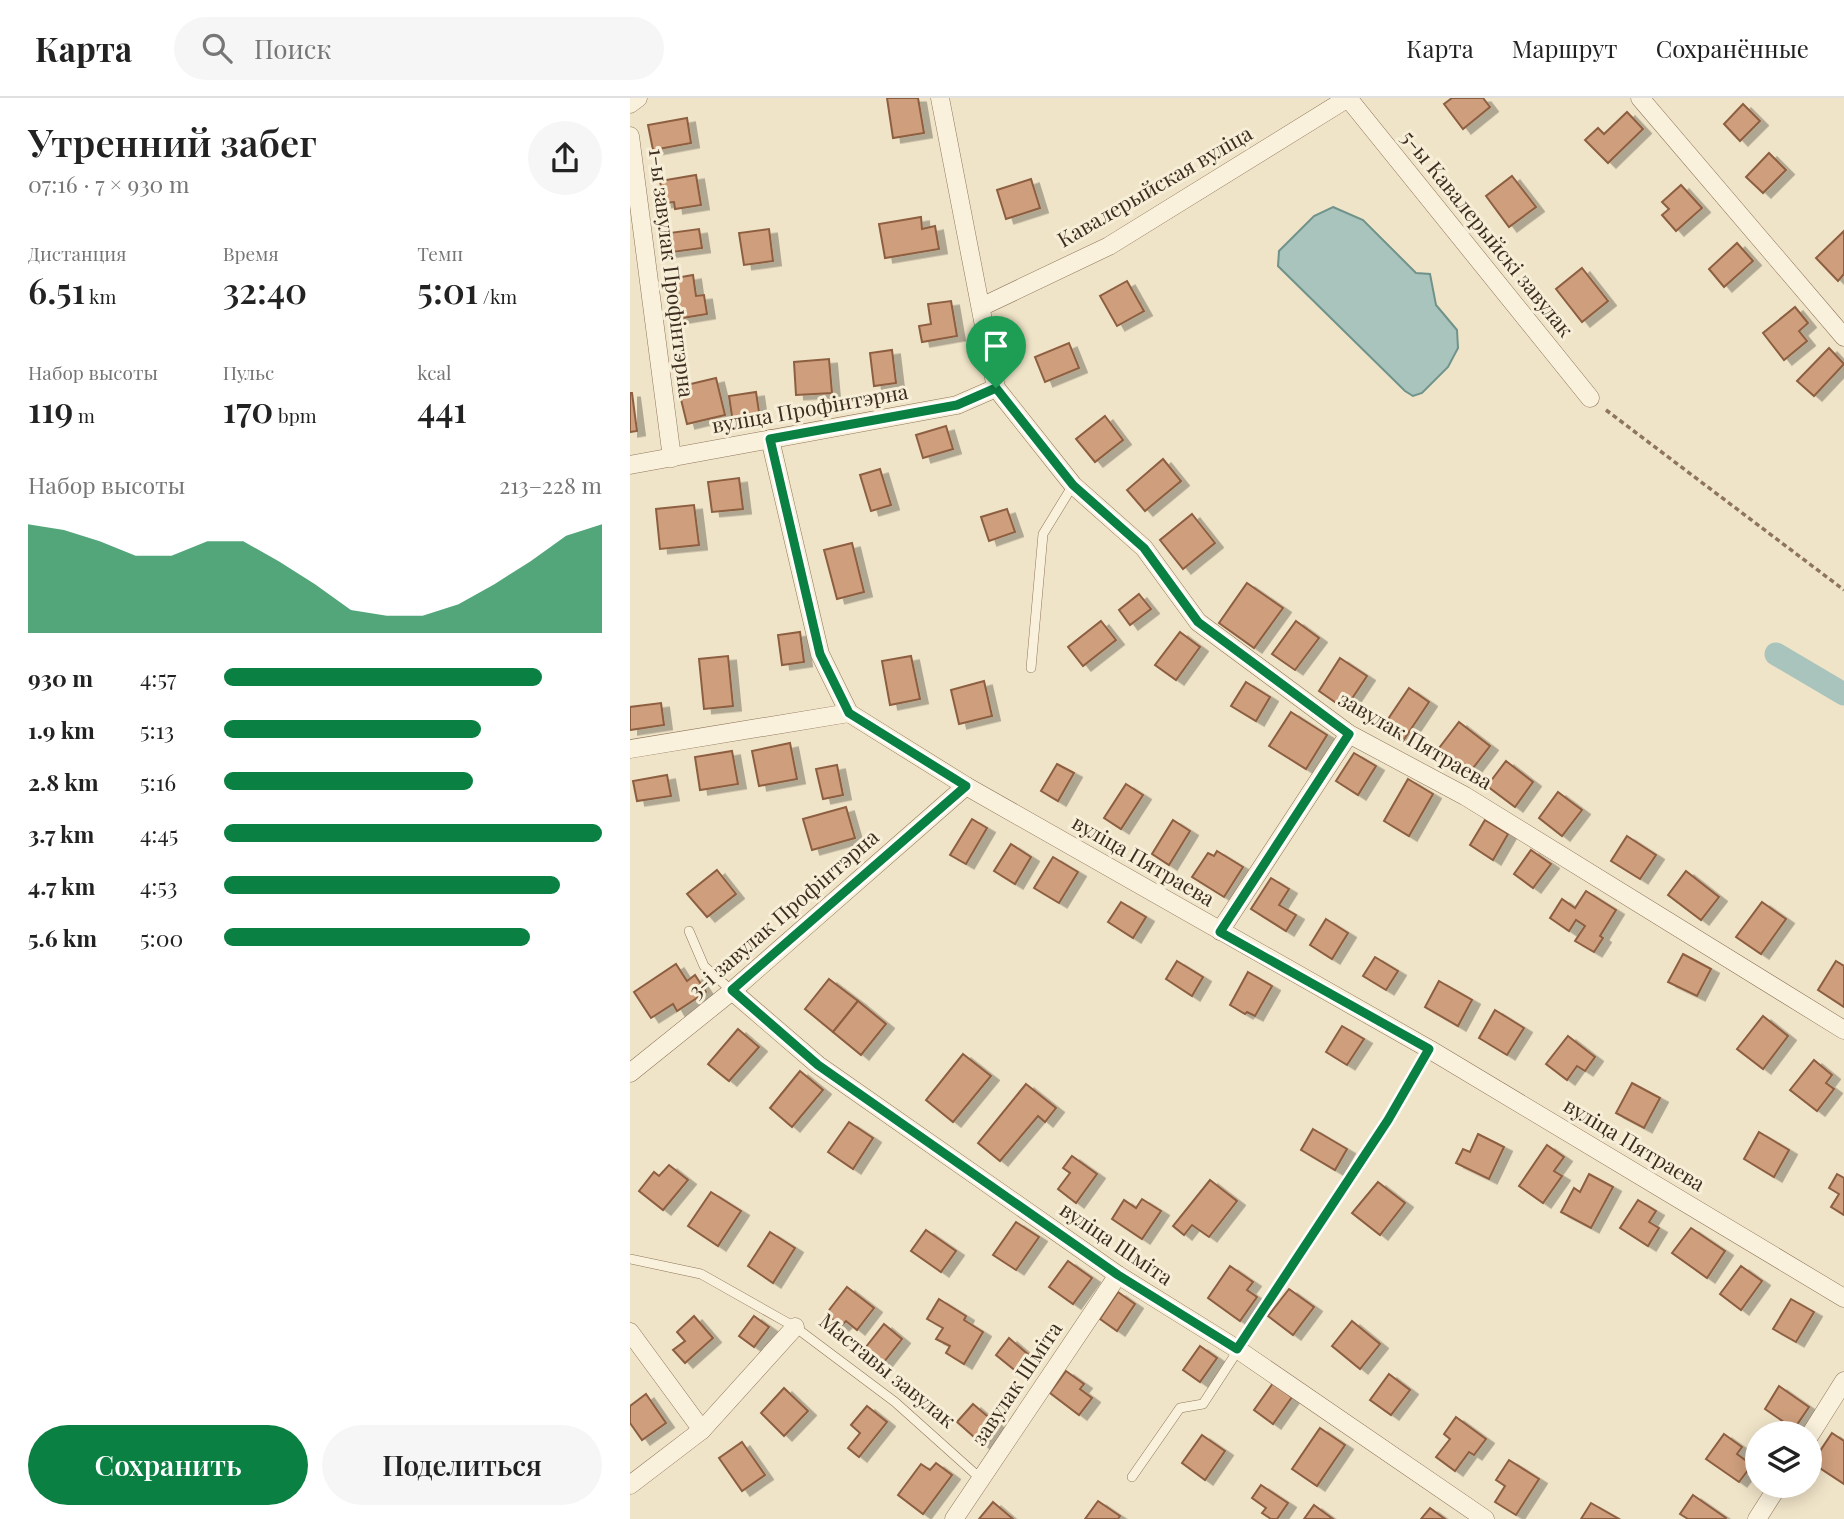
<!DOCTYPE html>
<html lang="ru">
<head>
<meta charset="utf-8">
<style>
  body { margin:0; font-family:"Playfair Display",serif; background:#f6f6f6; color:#222; height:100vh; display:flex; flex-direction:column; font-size:26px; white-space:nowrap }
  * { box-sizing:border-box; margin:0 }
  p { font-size:23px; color:#767676 }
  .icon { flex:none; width:38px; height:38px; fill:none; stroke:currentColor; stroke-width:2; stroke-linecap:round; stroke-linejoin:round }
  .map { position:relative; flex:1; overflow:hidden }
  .side { display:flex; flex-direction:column; background:#fff; width:630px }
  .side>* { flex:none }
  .fabs { position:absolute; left:1115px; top:1323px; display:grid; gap:14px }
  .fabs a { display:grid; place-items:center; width:77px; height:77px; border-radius:50%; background:#fff; box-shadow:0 4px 18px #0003; font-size:35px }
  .pin { position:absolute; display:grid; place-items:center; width:60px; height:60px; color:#fff; margin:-72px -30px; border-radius:50% 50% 50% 0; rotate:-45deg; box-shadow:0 0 7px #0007 }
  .pin .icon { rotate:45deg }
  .round { display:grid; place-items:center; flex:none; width:74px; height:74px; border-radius:37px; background:#f6f6f6 }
  .head { display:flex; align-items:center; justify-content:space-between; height:119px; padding:0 28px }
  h1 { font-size:38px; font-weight:600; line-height:52px }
  .metrics { display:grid; grid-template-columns:repeat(3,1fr); gap:10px; height:119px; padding:7px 28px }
  .metrics div { display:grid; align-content:center }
  .metrics b { font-size:35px; font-weight:600 }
  .metrics small { font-size:19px; font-weight:400 }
  .metrics p { font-size:19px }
  .chart { height:196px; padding:14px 28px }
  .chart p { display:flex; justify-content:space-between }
  .chart svg { width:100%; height:126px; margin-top:7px; fill:#0b8043; opacity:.7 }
  .cta { display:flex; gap:14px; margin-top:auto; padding:14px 28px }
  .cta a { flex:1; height:80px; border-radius:42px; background:#0b8043; color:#fff; font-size:28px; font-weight:600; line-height:80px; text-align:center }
  .cta a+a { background:#f6f6f6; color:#222 }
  ul { padding:0 28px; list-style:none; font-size:23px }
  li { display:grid; grid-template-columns:112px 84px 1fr; align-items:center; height:52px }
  li i { height:18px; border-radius:9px; background:#0b8043 }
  header { display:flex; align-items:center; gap:42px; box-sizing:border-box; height:98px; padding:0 35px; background:#fff; border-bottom:2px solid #e0e0e0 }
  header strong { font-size:33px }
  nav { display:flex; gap:38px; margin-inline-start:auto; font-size:24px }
  .search { width:490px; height:63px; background:#f6f6f6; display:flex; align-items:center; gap:18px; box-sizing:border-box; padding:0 24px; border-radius:38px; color:#767676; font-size:26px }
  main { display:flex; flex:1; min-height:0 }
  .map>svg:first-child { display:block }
  .water { fill:#a9c4bc; stroke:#6f938a; stroke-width:2 }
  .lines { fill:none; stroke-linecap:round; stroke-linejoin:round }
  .canal { stroke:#a9c4bc; stroke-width:23 }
  .building { fill:#cf9f7d; stroke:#8d5f41; stroke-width:2; filter:url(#shadow) }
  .lane-casing { stroke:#8d765c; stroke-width:10 }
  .street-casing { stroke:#8d765c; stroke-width:19 }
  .path { stroke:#8d765c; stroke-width:3.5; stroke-dasharray:5 3.5; stroke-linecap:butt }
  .lane { stroke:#faf1dc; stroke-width:9 }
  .street { stroke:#faf1dc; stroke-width:18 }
  .route-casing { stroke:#fff; stroke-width:14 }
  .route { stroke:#0b8043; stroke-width:9 }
  .labels { text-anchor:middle; stroke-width:6; stroke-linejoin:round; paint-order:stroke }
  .street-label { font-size:21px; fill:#3d2e20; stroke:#f7eed8 }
</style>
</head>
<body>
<header>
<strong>Карта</strong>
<div class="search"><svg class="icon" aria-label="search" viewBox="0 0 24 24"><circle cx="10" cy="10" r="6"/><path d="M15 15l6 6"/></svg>Поиск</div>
<nav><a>Карта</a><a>Маршрут</a><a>Сохранённые</a></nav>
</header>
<main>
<section class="side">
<div class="head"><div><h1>Утренний забег</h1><p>07:16 · 7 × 930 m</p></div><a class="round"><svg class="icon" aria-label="share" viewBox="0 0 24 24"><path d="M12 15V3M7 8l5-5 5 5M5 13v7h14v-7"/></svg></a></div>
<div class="metrics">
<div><p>Дистанция</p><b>6.51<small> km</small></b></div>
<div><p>Время</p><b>32:40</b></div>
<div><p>Темп</p><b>5:01<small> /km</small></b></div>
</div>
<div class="metrics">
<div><p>Набор высоты</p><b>119<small> m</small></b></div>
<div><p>Пульс</p><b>170<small> bpm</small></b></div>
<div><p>kcal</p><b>441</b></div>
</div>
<div class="chart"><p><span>Набор высоты</span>213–228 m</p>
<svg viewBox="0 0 160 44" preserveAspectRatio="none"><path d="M0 44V6L10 8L20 12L30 17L40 17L50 12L60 12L70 19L80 27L90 36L100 38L110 38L120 34L130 27L140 19L150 10L160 6V44z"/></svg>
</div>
<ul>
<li><b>930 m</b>4:57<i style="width:84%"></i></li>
<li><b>1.9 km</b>5:13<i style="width:68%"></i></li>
<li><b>2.8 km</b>5:16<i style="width:66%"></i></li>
<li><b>3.7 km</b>4:45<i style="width:100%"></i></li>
<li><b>4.7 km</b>4:53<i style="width:89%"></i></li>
<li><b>5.6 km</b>5:00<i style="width:81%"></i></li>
</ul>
<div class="cta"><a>Сохранить</a><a>Поделиться</a></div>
</section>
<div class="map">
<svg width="1214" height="1421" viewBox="0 0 1214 1421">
  <defs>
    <filter id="shadow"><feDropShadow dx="8" dy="4.5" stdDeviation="0" flood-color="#0004"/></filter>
  </defs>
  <rect width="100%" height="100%" fill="#f0e4c8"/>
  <!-- water -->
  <polygon class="water" points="703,109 733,122 786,175 800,176 806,207 827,232 828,250 818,269 792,295 783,298 775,293 648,168 649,153 684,118"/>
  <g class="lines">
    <!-- canal -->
    <polyline class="canal" points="1146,556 1214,596"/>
  </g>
  <!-- building -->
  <g class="building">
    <polygon points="257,0 288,0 294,35 263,40"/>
    <polygon points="822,0 853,0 860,9 833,31 814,6"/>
    <polygon points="1113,6 1130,23 1110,43 1094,26"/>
    <polygon points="997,14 1013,31 978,65 955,42 968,30 974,36"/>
    <polygon points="57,20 61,45 23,52 18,27"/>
    <polygon points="1139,55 1156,72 1133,95 1116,79"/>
    <polygon points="66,77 71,107 45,111 44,104 34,105 30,83"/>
    <polygon points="882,78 906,109 879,129 856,98"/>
    <polygon points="401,81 410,110 376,121 367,92"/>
    <polygon points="1051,87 1072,110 1046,133 1032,117 1039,111 1032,104"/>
    <polygon points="291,119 292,131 305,128 309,151 255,160 249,126"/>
    <polygon points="69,131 72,150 35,155 32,136"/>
    <polygon points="139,131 143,163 114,167 109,135"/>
    <polygon points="1214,133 1214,176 1208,183 1186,160"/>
    <polygon points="1107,145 1123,163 1094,189 1079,171"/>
    <polygon points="952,170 978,203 952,224 926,191"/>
    <polygon points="63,177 66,198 74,197 77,216 46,221 40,181"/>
    <polygon points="497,183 514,213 487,228 470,198"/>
    <polygon points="321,203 327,238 292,244 289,228 301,226 298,206"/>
    <polygon points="1165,209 1178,225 1169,233 1177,243 1154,262 1133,235"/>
    <polygon points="439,245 449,270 415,284 405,259"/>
    <polygon points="1199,250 1214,266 1184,298 1167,283"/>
    <polygon points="262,252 266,285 244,288 240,255"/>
    <polygon points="199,261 202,295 166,297 164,264"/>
    <polygon points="86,280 95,317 57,326 48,289"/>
    <polygon points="126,294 130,321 103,325 99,298"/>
    <polygon points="0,295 2,295 7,333 0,334"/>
    <polygon points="475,318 493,342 465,364 446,341"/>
    <polygon points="316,328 323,351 293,360 286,337"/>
    <polygon points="533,361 551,383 515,413 497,392"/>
    <polygon points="250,371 261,407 241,413 230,377"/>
    <polygon points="109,380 113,411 82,414 78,384"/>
    <polygon points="64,407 69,447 30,451 26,411"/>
    <polygon points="377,411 385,434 359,443 351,419"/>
    <polygon points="562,416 585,445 553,471 530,442"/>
    <polygon points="222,445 234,494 207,501 194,452"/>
    <polygon points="617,485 653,510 624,550 589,525"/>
    <polygon points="509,496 521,511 500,527 489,512"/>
    <polygon points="471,523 486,542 453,568 438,549"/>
    <polygon points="666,523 689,540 665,572 642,556"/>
    <polygon points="170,534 174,564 152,567 148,537"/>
    <polygon points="550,534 570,549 546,582 525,567"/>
    <polygon points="98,558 103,608 74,611 69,561"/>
    <polygon points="281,558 290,601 260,607 252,563"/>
    <polygon points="710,560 737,578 715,611 689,593"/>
    <polygon points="354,583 362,618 329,626 321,592"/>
    <polygon points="616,584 640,599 626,623 601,608"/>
    <polygon points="779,590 799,604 773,643 752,630"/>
    <polygon points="31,605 34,627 0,632 0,609"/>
    <polygon points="661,614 697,637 676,671 639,648"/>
    <polygon points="829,624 860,648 837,678 806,654"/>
    <polygon points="160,645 167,681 129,688 122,653"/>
    <polygon points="102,653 108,686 70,692 65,659"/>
    <polygon points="724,655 746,668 728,697 706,683"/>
    <polygon points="876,663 903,684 885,709 857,688"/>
    <polygon points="427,666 444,675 428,703 411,693"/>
    <polygon points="207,667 213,697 193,701 186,671"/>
    <polygon points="37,677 41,698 7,703 3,683"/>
    <polygon points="778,681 803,696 779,738 754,723"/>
    <polygon points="496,686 513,697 491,731 474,720"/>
    <polygon points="928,694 952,712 932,738 909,720"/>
    <polygon points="216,709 225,740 182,752 173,721"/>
    <polygon points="342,721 357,730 336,766 320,757"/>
    <polygon points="543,722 560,733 539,767 522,756"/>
    <polygon points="855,722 878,736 863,762 840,747"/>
    <polygon points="997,738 1026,757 1010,781 981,763"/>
    <polygon points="381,746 401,759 385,786 364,773"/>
    <polygon points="901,752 921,766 903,790 884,776"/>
    <polygon points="587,753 613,769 594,799 562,779 578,755 584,758"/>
    <polygon points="423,759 448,774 429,805 404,790"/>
    <polygon points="87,772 106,796 77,819 57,796"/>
    <polygon points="1056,773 1089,799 1071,822 1038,797"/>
    <polygon points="641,780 659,791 649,807 666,817 656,833 621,811"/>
    <polygon points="956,793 986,812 970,838 973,840 964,854 945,843 955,828 946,822 939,833 920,820 932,801 945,810"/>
    <polygon points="491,804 516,819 503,840 478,824"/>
    <polygon points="1132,804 1156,821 1131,856 1106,839"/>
    <polygon points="696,821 718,835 702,861 680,847"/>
    <polygon points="1053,856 1081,871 1067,898 1038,884"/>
    <polygon points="745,859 768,873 756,892 733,878"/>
    <polygon points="547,863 573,879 562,898 536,881"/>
    <polygon points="1206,863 1214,868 1214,909 1188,892"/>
    <polygon points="46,866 57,883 65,877 76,894 47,913 43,906 21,920 4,894"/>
    <polygon points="618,874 642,888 625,918 617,914 615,916 600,907"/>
    <polygon points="199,881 228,903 203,934 175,911"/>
    <polygon points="809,883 842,902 828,928 795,909"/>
    <polygon points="228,903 256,926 231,957 203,934"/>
    <polygon points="865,912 894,930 877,957 849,940"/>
    <polygon points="1133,918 1158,938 1133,971 1107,951"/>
    <polygon points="712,928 734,941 717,967 696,954"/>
    <polygon points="108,931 129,949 99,983 78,966"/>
    <polygon points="938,938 965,959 955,973 947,968 937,982 916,966"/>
    <polygon points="333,956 361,978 323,1024 296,1002"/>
    <polygon points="1184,962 1202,977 1196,985 1204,991 1187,1013 1160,992"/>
    <polygon points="170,973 193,992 162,1029 140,1010"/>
    <polygon points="1002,985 1030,1000 1014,1030 986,1015"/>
    <polygon points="396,986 426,1010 415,1024 408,1018 370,1063 348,1045"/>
    <polygon points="219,1024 243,1040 223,1071 198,1054"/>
    <polygon points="683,1031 717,1051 705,1072 671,1052"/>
    <polygon points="1129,1034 1159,1052 1144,1079 1114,1061"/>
    <polygon points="848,1036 874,1049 859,1081 826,1065 833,1051 840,1054"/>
    <polygon points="917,1047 934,1059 924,1073 932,1078 913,1105 889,1088"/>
    <polygon points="442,1058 467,1076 446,1105 428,1091 440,1075 433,1070"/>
    <polygon points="39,1067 58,1082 33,1112 9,1093 24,1074 29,1078"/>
    <polygon points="959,1076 983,1089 961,1130 931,1114 944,1090 950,1094"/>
    <polygon points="1207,1076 1214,1080 1214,1117 1201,1109 1209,1096 1199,1090"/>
    <polygon points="580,1082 607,1103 579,1139 562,1127 554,1137 543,1128"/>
    <polygon points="748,1084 775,1105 750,1137 722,1115"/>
    <polygon points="81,1094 111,1113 88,1148 58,1128"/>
    <polygon points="512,1101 531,1113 512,1141 482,1121 494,1102 506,1110"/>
    <polygon points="1008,1102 1026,1113 1019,1124 1029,1130 1018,1148 990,1130"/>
    <polygon points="386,1124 409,1139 386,1172 363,1157"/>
    <polygon points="1061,1130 1095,1153 1077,1180 1042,1155"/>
    <polygon points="296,1132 326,1153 311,1174 281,1153"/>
    <polygon points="140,1134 165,1150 143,1185 118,1168"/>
    <polygon points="438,1163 462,1180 443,1206 419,1189"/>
    <polygon points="600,1168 623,1184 617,1192 627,1199 610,1223 578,1200"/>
    <polygon points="1111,1168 1132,1183 1111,1212 1090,1196"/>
    <polygon points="217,1189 244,1210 227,1232 216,1223 211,1228 196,1216"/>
    <polygon points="659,1191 684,1209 663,1237 638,1218"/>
    <polygon points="488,1194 505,1206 487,1233 470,1221"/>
    <polygon points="309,1201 336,1218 334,1222 353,1234 334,1266 316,1255 320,1248 306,1241 313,1230 297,1221"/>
    <polygon points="1161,1201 1184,1214 1166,1244 1143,1231"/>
    <polygon points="64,1218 83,1240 55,1265 43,1252 55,1243 47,1234"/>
    <polygon points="124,1218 139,1229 124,1249 109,1238"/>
    <polygon points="722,1223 750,1246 730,1271 702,1248"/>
    <polygon points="254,1226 272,1241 250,1269 232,1254"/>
    <polygon points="379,1240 400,1258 387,1274 366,1257"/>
    <polygon points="570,1248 587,1260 570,1284 553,1272"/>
    <polygon points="436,1273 454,1286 450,1291 462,1300 449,1317 420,1295"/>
    <polygon points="759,1276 780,1292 761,1317 740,1302"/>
    <polygon points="643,1285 662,1299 643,1326 624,1312"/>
    <polygon points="1149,1288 1179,1309 1164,1331 1135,1311"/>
    <polygon points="154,1290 178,1313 154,1338 131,1315"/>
    <polygon points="16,1296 36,1325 12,1342 0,1325 0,1308"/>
    <polygon points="343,1306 369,1328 353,1347 327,1324"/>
    <polygon points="237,1308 257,1324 229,1359 218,1350 230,1335 221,1327"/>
    <polygon points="826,1319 856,1341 844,1357 839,1354 825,1373 806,1359 820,1341 814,1336"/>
    <polygon points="690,1330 715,1347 687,1388 662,1371"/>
    <polygon points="1202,1335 1214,1343 1214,1386 1182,1365"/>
    <polygon points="1094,1336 1112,1349 1107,1356 1122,1367 1109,1384 1076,1361"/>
    <polygon points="572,1337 595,1353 575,1382 552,1365"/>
    <polygon points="112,1344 135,1377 112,1393 89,1360"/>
    <polygon points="879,1362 909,1381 886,1417 865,1404 875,1388 866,1382"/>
    <polygon points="306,1365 322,1377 293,1416 268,1397 291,1366 300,1372"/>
    <polygon points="631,1387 658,1405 647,1421 641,1421 632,1415 636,1410 622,1400"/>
    <polygon points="1063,1397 1096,1420 1095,1421 1058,1421 1050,1416"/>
    <polygon points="468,1403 490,1418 488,1421 455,1421"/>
    <polygon points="363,1404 383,1421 349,1421"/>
    <polygon points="961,1405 989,1421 951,1421"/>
    <polygon points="684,1407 703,1421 674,1421"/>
    <polygon points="800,1410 815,1421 791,1421"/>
  </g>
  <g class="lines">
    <!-- lane casing -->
    <g class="lane-casing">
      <g id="lane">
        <polyline points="401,570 413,436 443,387"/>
        <polyline points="59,833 74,868 102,893"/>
        <polyline points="0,1161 71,1176 165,1229 265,1304 351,1381"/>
        <polyline points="502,1379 550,1310 573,1306 758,1022 799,951"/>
      </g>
    </g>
    <!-- street casing -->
    <g class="street-casing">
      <g id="street">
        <polyline points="310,0 366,290 443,387 514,450 568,524 719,636 835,698 1214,932"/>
        <polyline points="718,0 960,300"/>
        <polyline points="1010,0 1214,239"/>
        <polyline points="0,6 8,0"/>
        <polyline points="0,38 42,360"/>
        <polyline points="351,209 479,148 718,0"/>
        <polyline points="140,341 190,556 219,615 336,688 799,951 1214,1200"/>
        <polyline points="0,367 327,307 366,290"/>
        <polyline points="0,651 219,615"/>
        <polyline points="590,833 719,636"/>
        <polyline points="102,893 188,967 488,1177 607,1251 855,1421"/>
        <polyline points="0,975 102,893 336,688"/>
        <polyline points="0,1234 72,1332"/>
        <polyline points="1180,1337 1214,1283"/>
        <polyline points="0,1387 72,1332 165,1229"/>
        <polyline points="324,1421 488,1177"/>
        <polyline points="1127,1421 1148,1388"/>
      </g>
    </g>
    <!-- path -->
    <polyline class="path" points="976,312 1214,492"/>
    <!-- lane -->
    <use href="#lane" class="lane"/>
    <!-- street -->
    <use href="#street" class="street"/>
  </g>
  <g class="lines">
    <!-- route casing -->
    <g class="route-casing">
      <polygon id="route" points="366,290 443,387 514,450 568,524 719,636 590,834 799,951 758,1022 607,1251 488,1177 188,967 102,892 336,688 219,615 190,556 140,341 327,307"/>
    </g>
    <!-- route -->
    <use href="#route" class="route"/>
  </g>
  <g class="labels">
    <!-- street labels -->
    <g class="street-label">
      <text transform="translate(525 89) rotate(-30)" y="7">Кавалерыйская вуліца</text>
      <text transform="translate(857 136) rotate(51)" y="7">5-ы Кавалерыйскі завулак</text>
      <text transform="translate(41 175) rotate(83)" y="7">1-ы завулак Профінтэрна</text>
      <text transform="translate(180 311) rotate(-10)" y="7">вуліца Профінтэрна</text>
      <text transform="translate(785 643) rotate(30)" y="7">завулак Пятраева</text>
      <text transform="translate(513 763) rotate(30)" y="7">вуліца Пятраева</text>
      <text transform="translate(154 816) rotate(-41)" y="7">3-і завулак Профінтэрна</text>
      <text transform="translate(1004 1047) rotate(31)" y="7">вуліца Пятраева</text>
      <text transform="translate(486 1146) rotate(34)" y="7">вуліца Шміта</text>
      <text transform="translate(257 1273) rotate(39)" y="7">Маставы завулак</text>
      <text transform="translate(387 1286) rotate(-56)" y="7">завулак Шміта</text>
    </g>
  </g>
</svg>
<div class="fabs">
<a><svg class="icon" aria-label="layers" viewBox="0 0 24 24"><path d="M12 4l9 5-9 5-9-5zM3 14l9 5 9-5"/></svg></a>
</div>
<div class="pin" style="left:366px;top:290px;background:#1e9e55"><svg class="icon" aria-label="arrive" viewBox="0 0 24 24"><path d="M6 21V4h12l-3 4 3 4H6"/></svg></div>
</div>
</main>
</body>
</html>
